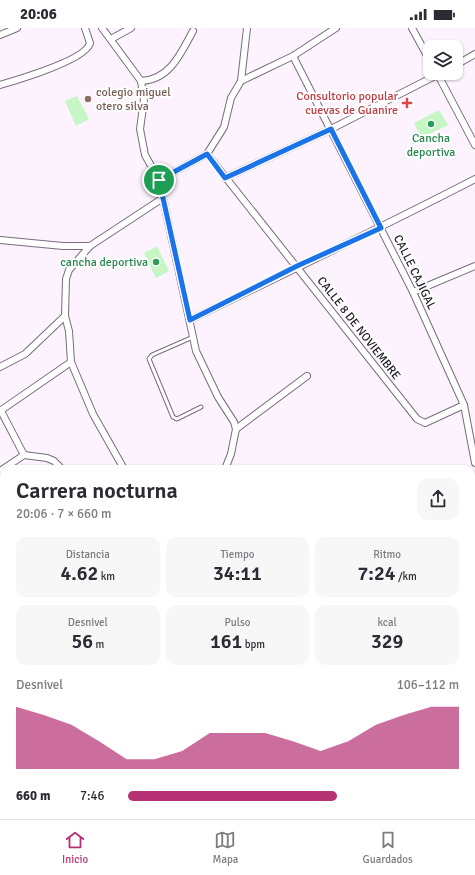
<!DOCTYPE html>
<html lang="es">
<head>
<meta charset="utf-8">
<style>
  body { margin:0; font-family:Signika,sans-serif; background:#f7f7f7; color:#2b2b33; height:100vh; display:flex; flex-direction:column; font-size:15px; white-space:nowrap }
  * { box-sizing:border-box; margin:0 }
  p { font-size:13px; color:#7c7c81 }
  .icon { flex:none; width:22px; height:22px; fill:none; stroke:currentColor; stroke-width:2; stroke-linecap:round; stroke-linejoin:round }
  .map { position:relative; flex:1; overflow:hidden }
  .side { position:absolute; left:0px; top:437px; width:475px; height:354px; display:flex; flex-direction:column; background:#fff; border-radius:12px 12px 0 0; box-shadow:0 1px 3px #0004 }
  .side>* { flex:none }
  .buttons { position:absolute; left:423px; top:12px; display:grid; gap:8px }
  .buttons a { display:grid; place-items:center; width:40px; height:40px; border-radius:8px; background:#fff; box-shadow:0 1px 3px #0004; font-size:20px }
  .pin { position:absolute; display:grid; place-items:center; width:34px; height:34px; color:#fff; margin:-17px; border:2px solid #fff; border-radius:50%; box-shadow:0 1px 4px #0007 }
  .round { display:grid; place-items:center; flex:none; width:42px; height:42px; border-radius:12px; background:#f7f7f7 }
  .overview { display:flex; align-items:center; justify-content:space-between; height:68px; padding:0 16px }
  h1 { font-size:22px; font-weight:600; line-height:30px }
  .stats { display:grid; grid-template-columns:repeat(3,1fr); gap:6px; height:68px; padding:4px 16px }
  .stats div { display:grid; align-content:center; border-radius:10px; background:#f7f7f7; text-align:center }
  .stats b { font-size:20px; font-weight:600 }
  .stats small { font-size:11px; font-weight:400 }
  .stats p { font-size:11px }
  .chart { height:112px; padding:8px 16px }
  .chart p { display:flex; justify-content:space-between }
  .chart svg { width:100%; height:72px; margin-top:4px; fill:#b73275; opacity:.7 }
  ul { padding:0 16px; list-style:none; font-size:13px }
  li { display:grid; grid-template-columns:64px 48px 1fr; align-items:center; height:30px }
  li i { height:10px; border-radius:5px; background:#b73275 }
  .status { display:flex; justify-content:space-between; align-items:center; height:28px; padding:0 20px; background:#fff; direction:ltr }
  .status svg { height:11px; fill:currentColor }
  .tab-bar { display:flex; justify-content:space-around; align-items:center; height:56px; border-top:1px solid #e1e1e2; background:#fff; font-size:11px; color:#7c7c81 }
  .tab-bar a { display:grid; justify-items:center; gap:2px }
  .tab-bar .selected { color:#b73275 }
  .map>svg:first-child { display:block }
  .green { fill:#c7f6c5 }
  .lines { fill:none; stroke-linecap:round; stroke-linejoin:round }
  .service-casing { stroke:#796c7d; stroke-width:5 }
  .minor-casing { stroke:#796c7d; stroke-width:8 }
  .service { stroke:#fff; stroke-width:3 }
  .minor { stroke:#fff; stroke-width:6 }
  .route-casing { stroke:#fff; stroke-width:8 }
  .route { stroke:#1a73e8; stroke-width:5 }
  .education-dot { fill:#8d6e63; stroke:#fff; stroke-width:1.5 }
  .health-dot { fill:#e0444e; stroke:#fff; stroke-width:1.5 }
  .leisure-dot { fill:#2e9e5b; stroke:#fff; stroke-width:1.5 }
  .labels { text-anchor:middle; stroke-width:4; stroke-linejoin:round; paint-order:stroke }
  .education-label { font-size:12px; fill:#785e54; stroke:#fff; text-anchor:start }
  .health-label { font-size:12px; fill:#be3a42; stroke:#fff; text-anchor:end }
  .leisure-label { font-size:12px; fill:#27864d; stroke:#fff }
  .street-label { font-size:12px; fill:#262128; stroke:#fff }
</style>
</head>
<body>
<div class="status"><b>20:06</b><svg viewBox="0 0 49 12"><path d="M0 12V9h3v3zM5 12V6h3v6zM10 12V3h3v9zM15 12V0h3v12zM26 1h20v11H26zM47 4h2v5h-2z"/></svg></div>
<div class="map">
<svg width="475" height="791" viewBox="0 0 475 791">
  <rect width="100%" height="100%" fill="#fcf3ff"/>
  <!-- green -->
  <g class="green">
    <polygon points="77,68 89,91 76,98 65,73"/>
    <polygon points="439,82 448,97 421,110 414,95"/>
    <polygon points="157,218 169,243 156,250 144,225"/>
    <polygon points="4,578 4,787 115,787 114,791 0,791 0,581"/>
    <polygon points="471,621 475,622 475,731 471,728"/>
    <polygon points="471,762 475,762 475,791 142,791 146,787 471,787"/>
  </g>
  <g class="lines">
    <!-- service casing -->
    <g class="service-casing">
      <polyline id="service" points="193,309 152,327 149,331 173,389 177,391 201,379"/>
    </g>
    <!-- minor casing -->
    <g class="minor-casing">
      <g id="minor">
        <polyline points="412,0 430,33"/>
        <polyline points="0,7 17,0"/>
        <polyline points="111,11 131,0"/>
        <polyline points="293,28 413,264 464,377 475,435"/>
        <polyline points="456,37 475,26"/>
        <polyline points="437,45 475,117"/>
        <path d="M 141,53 C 170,52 181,25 193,3"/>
        <polyline points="241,53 247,0"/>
        <path d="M 0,57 C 17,52 86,32 90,15 L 85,0"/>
        <polyline points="207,126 417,391 425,395 464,377"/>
        <polyline points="225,150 331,101 441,45"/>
        <polyline points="159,152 207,126 224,99 231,70 241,53 293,28 336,0"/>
        <polyline points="163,170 196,323 218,369 234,394 236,401 231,426 225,441"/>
        <polyline points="0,212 63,218 90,218 163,170 159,152 145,127 140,101 144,72 141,53 102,0"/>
        <polyline points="90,218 69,242 66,251 65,288 69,303 71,334 93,386 124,441"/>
        <polyline points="413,264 475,238"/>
        <path d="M 190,292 C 285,245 381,200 475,151"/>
        <polyline points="0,339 25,326 65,288"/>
        <polyline points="0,383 71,334"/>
        <polyline points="236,401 307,348"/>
        <polyline points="24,427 47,430 54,433 62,441"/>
        <polyline points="0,443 24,427 1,383"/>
      </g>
    </g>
    <!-- service -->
    <use href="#service" class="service"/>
    <!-- minor -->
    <use href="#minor" class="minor"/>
  </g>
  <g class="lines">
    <!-- route casing -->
    <g class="route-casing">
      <polygon id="route" points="331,101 381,200 297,238 190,292 159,152 207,126 225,150"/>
    </g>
    <!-- route -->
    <use href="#route" class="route"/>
  </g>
  <!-- markers -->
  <circle class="education-dot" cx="88" cy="71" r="4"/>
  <path class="health-dot" d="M405 69h4v4h4v4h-4v4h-4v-4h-4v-4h4z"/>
  <g class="leisure-dot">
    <circle cx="431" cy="96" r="4"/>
    <circle cx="156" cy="234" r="4"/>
  </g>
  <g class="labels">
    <!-- education labels -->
    <g class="education-label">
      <text x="96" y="68">colegio miguel<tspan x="96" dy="14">otero silva</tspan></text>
    </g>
    <!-- health labels -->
    <g class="health-label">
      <text x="398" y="72">Consultorio popular<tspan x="398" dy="14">cuevas de Guanire</tspan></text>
    </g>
    <!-- leisure labels -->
    <g class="leisure-label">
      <text x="431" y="114">Cancha<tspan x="431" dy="14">deportiva</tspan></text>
      <text x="148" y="238" text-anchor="end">cancha deportiva</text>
    </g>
    <!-- street labels -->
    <g class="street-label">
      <text transform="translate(415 244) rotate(64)" y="4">CALLE CAJIGAL</text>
      <text transform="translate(359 300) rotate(52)" y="4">CALLE 8 DE NOVIEMBRE</text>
    </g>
  </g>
</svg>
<div class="buttons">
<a><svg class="icon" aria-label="layers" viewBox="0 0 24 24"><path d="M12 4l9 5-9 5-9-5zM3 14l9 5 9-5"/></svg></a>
</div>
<div class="pin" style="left:159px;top:152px;background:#1e9e55"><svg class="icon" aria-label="arrive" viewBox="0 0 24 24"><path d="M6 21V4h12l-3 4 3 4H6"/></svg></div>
<section class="side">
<div class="overview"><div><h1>Carrera nocturna</h1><p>20:06 · 7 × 660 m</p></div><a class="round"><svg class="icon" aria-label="share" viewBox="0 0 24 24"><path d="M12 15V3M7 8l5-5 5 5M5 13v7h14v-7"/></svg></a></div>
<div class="stats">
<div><p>Distancia</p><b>4.62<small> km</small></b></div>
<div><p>Tiempo</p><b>34:11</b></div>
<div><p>Ritmo</p><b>7:24<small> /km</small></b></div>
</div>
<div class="stats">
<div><p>Desnivel</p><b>56<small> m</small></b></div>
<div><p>Pulso</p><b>161<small> bpm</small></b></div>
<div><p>kcal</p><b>329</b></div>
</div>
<div class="chart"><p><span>Desnivel</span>106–112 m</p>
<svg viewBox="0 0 160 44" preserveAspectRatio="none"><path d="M0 44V6L10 11L20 17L30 27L40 38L50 38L60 33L70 22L80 22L90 22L100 27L110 33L120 27L130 17L140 11L150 6L160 6V44z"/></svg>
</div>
<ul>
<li><b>660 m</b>7:46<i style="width:63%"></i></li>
</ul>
</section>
</div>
<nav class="tab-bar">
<a class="selected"><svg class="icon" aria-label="home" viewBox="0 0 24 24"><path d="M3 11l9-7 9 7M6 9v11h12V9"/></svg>Inicio</a>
<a><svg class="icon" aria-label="map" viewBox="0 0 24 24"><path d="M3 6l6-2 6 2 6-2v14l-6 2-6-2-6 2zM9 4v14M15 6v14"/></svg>Mapa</a>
<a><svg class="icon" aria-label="saved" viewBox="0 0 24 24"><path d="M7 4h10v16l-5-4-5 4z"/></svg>Guardados</a>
</nav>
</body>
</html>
